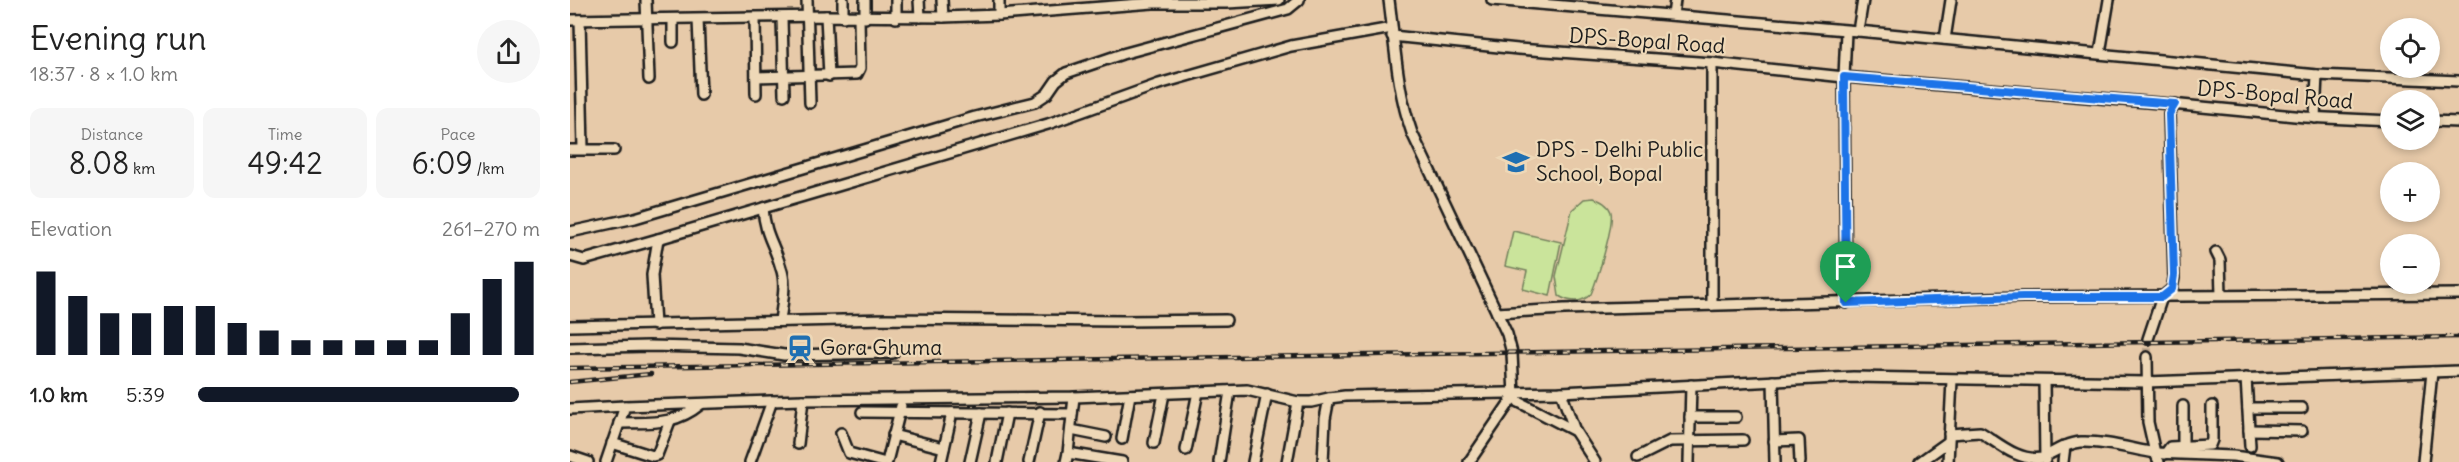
<!DOCTYPE html>
<html lang="en">
<head>
<meta charset="utf-8">
<style>
  body { margin:0; font-family:Delius,sans-serif; background:#f6f6f6; color:#222; height:100vh; display:flex; flex-direction:column; font-size:22px; white-space:nowrap }
  * { box-sizing:border-box; margin:0 }
  p { font-size:20px; color:#767676 }
  .icon { flex:none; width:33px; height:33px; fill:none; stroke:currentColor; stroke-width:2; stroke-linecap:round; stroke-linejoin:round }
  .map { position:relative; flex:1; overflow:hidden }
  .panel { display:flex; flex-direction:column; background:#fff; width:570px }
  .panel>* { flex:none }
  .controls { position:absolute; left:1810px; top:18px; display:grid; gap:12px }
  .controls a { display:grid; place-items:center; width:60px; height:60px; border-radius:50%; background:#fff; box-shadow:0 3px 9px #0003; font-size:30px }
  .pin { position:absolute; display:grid; place-items:center; width:51px; height:51px; color:#fff; margin:-62px -26px; border-radius:50% 50% 50% 0; rotate:-45deg; box-shadow:0 0 6px #0007 }
  .pin .icon { rotate:45deg }
  .round { display:grid; place-items:center; flex:none; width:63px; height:63px; border-radius:32px; background:#f6f6f6 }
  .summary { display:flex; align-items:center; justify-content:space-between; height:102px; padding:0 30px }
  h1 { font-size:33px; font-weight:600; line-height:45px }
  .stats { display:grid; grid-template-columns:repeat(3,1fr); gap:9px; height:102px; padding:6px 30px }
  .stats div { display:grid; align-content:center; border-radius:12px; background:#f6f6f6; text-align:center }
  .stats b { font-size:30px; font-weight:600 }
  .stats small { font-size:16px; font-weight:400 }
  .stats p { font-size:16px }
  .chart { height:168px; padding:12px 30px }
  .chart p { display:flex; justify-content:space-between }
  .chart svg { width:100%; height:108px; margin-top:6px; stroke:#111827; stroke-width:6 }
  ul { padding:0 30px; list-style:none; font-size:20px }
  li { display:grid; grid-template-columns:96px 72px 1fr; align-items:center; height:45px }
  li i { height:15px; border-radius:8px; background:#111827 }
  main { display:flex; flex:1; min-height:0 }
  .map>svg:first-child { display:block }
  .green { fill:#cae49b; stroke:#73805c; stroke-width:1.5 }
  .lines { fill:none; stroke-linecap:round; stroke-linejoin:round }
  .minor-tunnel { stroke:#bea78d; stroke-width:9; stroke-dasharray:9 4.5; stroke-linecap:butt }
  .minor-casing { stroke:#1c1c1c; stroke-width:14 }
  .minor { stroke:#eed8b7; stroke-width:9 }
  .rail-casing { stroke:#1c1c1c; stroke-width:4.5 }
  .rail { stroke:#eed8b7; stroke-width:2; stroke-dasharray:7; stroke-linecap:butt }
  .route-casing { stroke:#fff; stroke-width:12 }
  .route { stroke:#1a73e8; stroke-width:8 }
  .labels { text-anchor:middle; stroke-width:4.5; stroke-linejoin:round; paint-order:stroke }
  .street-label { font-size:21px; fill:#1c1c1c; stroke:#eed8b7 }
  .poi-label { font-size:21px; fill:#1c1c1c; stroke:#eed8b7; text-anchor:start }
</style>
</head>
<body>
<main>
<section class="panel">
<div class="summary"><div><h1>Evening run</h1><p>18:37 · 8 × 1.0 km</p></div><a class="round"><svg class="icon" aria-label="share" viewBox="0 0 24 24"><path d="M12 15V3M7 8l5-5 5 5M5 13v7h14v-7"/></svg></a></div>
<div class="stats">
<div><p>Distance</p><b>8.08<small> km</small></b></div>
<div><p>Time</p><b>49:42</b></div>
<div><p>Pace</p><b>6:09<small> /km</small></b></div>
</div>
<div class="chart"><p><span>Elevation</span>261–270 m</p>
<svg viewBox="0 0 160 44" preserveAspectRatio="none"><path d="M5 44V10M15 44V20M25 44V27M35 44V27M45 44V24M55 44V24M65 44V31M75 44V34M85 44V38M95 44V38M105 44V38M115 44V38M125 44V38M135 44V27M145 44V13M155 44V6"/></svg>
</div>
<ul>
<li><b>1.0 km</b>5:39<i style="width:94%"></i></li>
</ul>
</section>
<div class="map">
<svg width="1889" height="462" viewBox="0 0 1889 462">
  <rect width="100%" height="100%" fill="#e7caa9"/>
  <filter id="ink" filterUnits="userSpaceOnUse"><feTurbulence type="fractalNoise" baseFrequency=".0167" numOctaves="2"/><feDisplacementMap in="SourceGraphic" scale="12" xChannelSelector="R" yChannelSelector="G"/><feConvolveMatrix kernelMatrix="1 2 1 2 8 2 1 2 1" color-interpolation-filters="sRGB"/></filter>
  <g filter="url(#ink)">
    <!-- green -->
    <g class="green">
      <path d="M 1024,198 C 1031,201 1038,204 1041,212 C 1044,226 1027,280 1021,294 C 1012,303 1000,303 989,296 L 986,276 L 1002,210 L 1014,199 Z"/>
      <polygon points="943,231 991,242 980,296 953,289 957,271 935,266"/>
    </g>
    <g class="lines">
      <!-- minor-tunnel -->
      <polyline class="minor-tunnel" points="1577,357 1578,339"/>
      <!-- minor casing -->
      <g class="minor-casing">
        <g id="minor">
          <polyline points="76,0 79,79"/>
          <polyline points="237,0 240,103"/>
          <polyline points="273,0 273,17"/>
          <polyline points="295,0 295,18"/>
          <polyline points="326,0 326,18"/>
          <polyline points="349,0 350,17"/>
          <polyline points="372,0 373,17"/>
          <polyline points="429,0 429,15"/>
          <path d="M 819,0 C 825,46 827,90 842,133 L 937,334 L 942,353 L 944,396 L 949,402 L 1005,431 L 1025,462"/>
          <polyline points="922,0 1288,31"/>
          <polyline points="1293,0 1288,31 1747,75 1745,118"/>
          <polyline points="1103,15 1105,0"/>
          <polyline points="256,16 259,76"/>
          <polyline points="185,18 186,94"/>
          <polyline points="212,18 214,95"/>
          <polyline points="103,19 103,42"/>
          <polyline points="128,19 131,95"/>
          <polyline points="0,20 256,16 373,17 429,15 583,3 657,3 709,0"/>
          <polyline points="10,20 13,149"/>
          <polyline points="822,36 948,49 1142,63 1274,77 1601,104 1735,117 1821,121"/>
          <polyline points="1375,39 1381,0"/>
          <polyline points="1530,53 1539,0"/>
          <polyline points="1142,63 1142,305"/>
          <polyline points="1747,75 1889,81"/>
          <polyline points="186,77 287,74 290,68 289,18"/>
          <polyline points="1860,121 1889,122"/>
          <polyline points="0,150 44,150"/>
          <path d="M 193,208 C 195,236 204,243 211,268 C 217,284 212,304 210,321"/>
          <polyline points="0,232 65,218 405,117 465,102 477,94 486,81 496,73 552,54 718,9 729,0"/>
          <polyline points="1646,252 1650,260 1651,295"/>
          <polyline points="0,256 14,260 88,239 478,124 589,84 721,46 822,28"/>
          <polyline points="1276,303 1274,77 1276,31"/>
          <polyline points="927,313 994,309 1453,297 1889,294"/>
          <polyline points="85,325 82,275 88,239"/>
          <polyline points="0,326 317,319 554,321 656,320"/>
          <polyline points="1578,339 1592,297 1602,289 1604,278 1599,114 1605,104"/>
          <polyline points="0,348 79,346 169,348 214,355 323,353"/>
          <polyline points="1676,378 1680,446"/>
          <polyline points="1203,381 1205,462"/>
          <polyline points="1474,381 1475,460"/>
          <polyline points="991,392 1005,431"/>
          <polyline points="1613,406 1613,447"/>
          <polyline points="1678,408 1732,408"/>
          <polyline points="0,409 55,406"/>
          <polyline points="292,412 502,414"/>
          <polyline points="1120,417 1166,417"/>
          <path d="M 49,423 C 82,422 104,426 131,404"/>
          <polyline points="501,430 536,437"/>
          <polyline points="1679,430 1732,431"/>
          <polyline points="271,433 279,453 312,462"/>
          <path d="M 1379,434 L 1410,432 C 1427,442 1448,462 1472,458 C 1484,452 1497,443 1511,442 C 1535,441 1561,449 1585,453 L 1578,422 L 1577,357"/>
          <polyline points="323,435 374,448"/>
          <polyline points="552,439 560,395"/>
          <polyline points="1204,441 1229,440 1230,462"/>
          <polyline points="42,443 83,456 87,455 100,421"/>
          <polyline points="584,443 594,394"/>
          <polyline points="228,444 233,400"/>
          <polyline points="616,450 628,392"/>
          <polyline points="498,453 504,397"/>
          <polyline points="1595,454 1600,447 1640,445 1642,440 1642,406"/>
          <polyline points="0,456 18,462"/>
          <polyline points="1068,457 1100,441 1173,440"/>
          <polyline points="36,462 55,406 233,400 504,397 677,390 728,402 741,402 759,398"/>
          <polyline points="180,462 202,401"/>
          <polyline points="317,462 331,406"/>
          <polyline points="371,462 382,413"/>
          <polyline points="400,462 411,413"/>
          <polyline points="427,462 437,413"/>
          <polyline points="459,462 470,412"/>
          <polyline points="496,462 498,453 552,462"/>
          <polyline points="649,462 660,391"/>
          <polyline points="683,462 697,394"/>
          <polyline points="717,462 728,402"/>
          <polyline points="753,462 755,419 759,398 775,396 991,392 1283,377 1576,382 1889,371"/>
          <polyline points="899,462 944,396"/>
          <polyline points="1119,462 1121,385"/>
          <polyline points="1350,462 1378,442"/>
          <polyline points="1378,462 1382,380"/>
          <polyline points="1493,462 1495,446"/>
          <polyline points="1589,462 1585,453 1663,456 1708,462"/>
          <polyline points="1853,462 1862,372"/>
        </g>
      </g>
      <!-- minor -->
      <use href="#minor" class="minor"/>
      <!-- rail casing -->
      <g class="rail-casing">
        <g id="rail">
          <polyline points="0,368 1889,337"/>
          <polyline points="0,382 81,374"/>
        </g>
      </g>
      <!-- rail -->
      <use href="#rail" class="rail"/>
    </g>
  </g>
  <g class="lines" filter="url(#ink)">
    <!-- route casing -->
    <g class="route-casing">
      <polygon id="route" points="1274,77 1605,104 1599,114 1604,275 1602,289 1592,297 1453,297 1276,303"/>
    </g>
    <!-- route -->
    <use href="#route" class="route"/>
  </g>
  <!-- icons -->
  <defs>
    <g id="school-bare" transform="scale(2.07)"><path d="M0-5L7-2L0 1L-7-2ZM-4 1L0 2.5L4 1V4Q0 6-4 4Z" fill="#1f6fb2" stroke="#eed8b7" stroke-width="2.5" paint-order="stroke"/></g>
    <g id="station-bare" transform="scale(2.07)"><path d="M-3-6H3Q5-6 5-4V2Q5 4 3 4L4.5 6H3L1.5 4h-3L-3 6H-4.5L-3 4Q-5 4-5 2V-4Q-5-6-3-6ZM-3.5-4v3h7v-3ZM-3.5 1v1.5H-2V1ZM2 1v1.5H3.5V1Z" fill="#1f6fb2" stroke="#eed8b7" stroke-width="2.5" paint-order="stroke"/></g>
  </defs>
  <g fill-rule="evenodd">
    <use href="#school-bare" x="946" y="162"/>
    <use href="#station-bare" x="230" y="348"/>
  </g>
  <g class="labels">
    <!-- street labels -->
    <g class="street-label">
      <text transform="translate(1077 41) rotate(4)" y="7">DPS-Bopal Road</text>
      <text transform="translate(1705 95) rotate(5)" y="7">DPS-Bopal Road</text>
    </g>
    <!-- poi labels -->
    <g class="poi-label">
      <text x="966" y="157">DPS - Delhi Public<tspan x="966" dy="24">School, Bopal</tspan></text>
      <text x="250" y="355">Gora Ghuma</text>
    </g>
  </g>
</svg>
<div class="controls">
<a><svg class="icon" aria-label="locate" viewBox="0 0 24 24"><circle cx="12" cy="12" r="6"/><path d="M12 2v4M12 18v4M2 12h4M18 12h4"/></svg></a>
<a><svg class="icon" aria-label="layers" viewBox="0 0 24 24"><path d="M12 4l9 5-9 5-9-5zM3 14l9 5 9-5"/></svg></a>
<a>+</a>
<a>−</a>
</div>
<div class="pin" style="left:1276px;top:303px;background:#1e9e55"><svg class="icon" aria-label="arrive" viewBox="0 0 24 24"><path d="M6 21V4h12l-3 4 3 4H6"/></svg></div>
</div>
</main>
</body>
</html>
